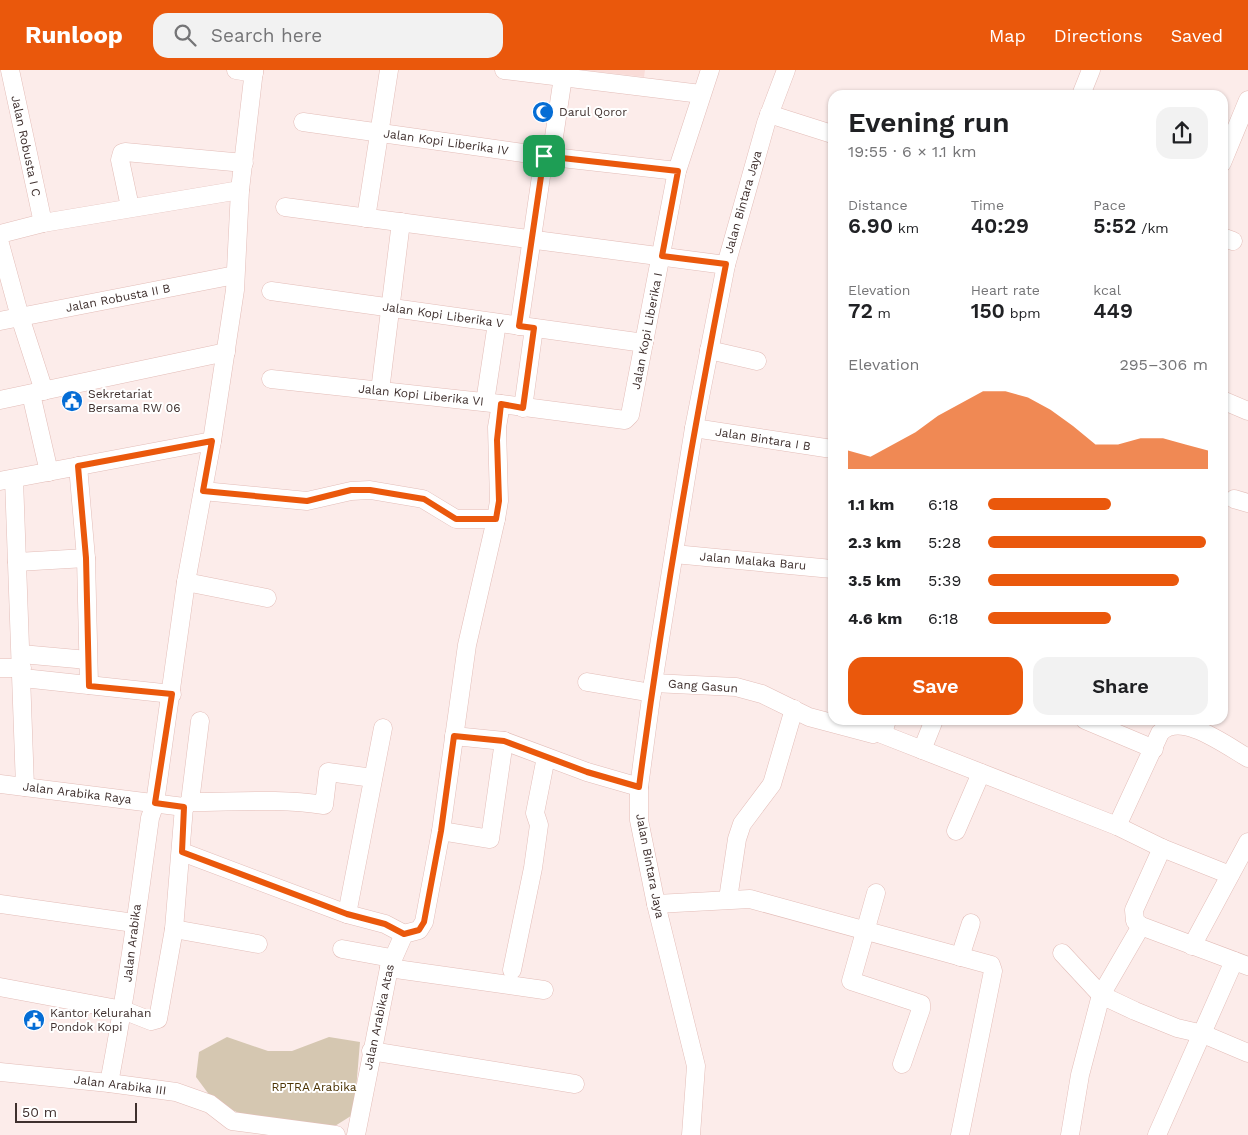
<!DOCTYPE html>
<html lang="en">
<head>
<meta charset="utf-8">
<style>
  body { margin:0; font-family:"Work Sans",sans-serif; background:#f2f2f2; color:#202124; height:100vh; display:flex; flex-direction:column; font-size:19px; white-space:nowrap }
  * { box-sizing:border-box; margin:0 }
  p { font-size:16px; color:#757577 }
  .icon { flex:none; width:28px; height:28px; fill:none; stroke:currentColor; stroke-width:2; stroke-linecap:round; stroke-linejoin:round }
  .map { position:relative; flex:1; overflow:hidden }
  .details { position:absolute; left:828px; top:20px; width:400px; height:635px; display:flex; flex-direction:column; background:#fff; border-radius:15px; box-shadow:0 1px 4px #0004 }
  .details>* { flex:none }
  .scale { position:absolute; left:15px; bottom:12px; width:122px; box-sizing:border-box; padding-left:5px; border:2px solid #3f302e; border-top:0; font-size:14px; line-height:18px; white-space:nowrap; color:#3f302e; -webkit-text-stroke:4px #fff; paint-order:stroke }
  .pin { position:absolute; display:grid; place-items:center; width:42px; height:42px; color:#fff; margin:-21px; border-radius:10px; box-shadow:0 2px 8px #0006 }
  .round { display:grid; place-items:center; flex:none; width:52px; height:52px; border-radius:15px; background:#f2f2f2 }
  .head { display:flex; align-items:center; justify-content:space-between; height:85px; padding:0 20px }
  h1 { font-size:28px; font-weight:600; line-height:38px }
  .stats { display:grid; grid-template-columns:repeat(3,1fr); gap:8px; height:85px; padding:5px 20px }
  .stats div { display:grid; align-content:center }
  .stats b { font-size:21px; font-weight:600 }
  .stats small { font-size:14px; font-weight:400 }
  .stats p { font-size:14px }
  .chart { height:140px; padding:10px 20px }
  .chart p { display:flex; justify-content:space-between }
  .chart svg { width:100%; height:90px; margin-top:5px; fill:#ea580c; opacity:.7 }
  .action { display:flex; gap:10px; margin-top:auto; padding:10px 20px }
  .action a { flex:1; height:58px; border-radius:15px; background:#ea580c; color:#fff; font-size:20px; font-weight:600; line-height:58px; text-align:center }
  .action a+a { background:#f2f2f2; color:#202124 }
  ul { padding:0 20px; list-style:none; font-size:16px }
  li { display:grid; grid-template-columns:80px 60px 1fr; align-items:center; height:38px }
  li i { height:12px; border-radius:6px; background:#ea580c }
  header { display:flex; align-items:center; gap:30px; box-sizing:border-box; height:70px; padding:0 25px; background:#ea580c; color:#fff }
  header strong { font-size:24px }
  nav { display:flex; gap:28px; margin-inline-start:auto; font-size:18px }
  .search { width:350px; height:45px; background:#f2f2f2; display:flex; align-items:center; gap:12px; box-sizing:border-box; padding:0 18px; border-radius:15px; color:#757577; font-size:19px }
  .map>svg:first-child { display:block }
  .built { fill:#f9dcd8 }
  .green { fill:#d5c7b1 }
  .lines { fill:none; stroke-linecap:round; stroke-linejoin:round }
  .minor-casing { stroke:#e3bdb8; stroke-width:19 }
  .minor { stroke:#fff; stroke-width:18 }
  .route-casing { stroke:#fff; stroke-width:10 }
  .route { stroke:#ea580c; stroke-width:6 }
  .labels { text-anchor:middle; stroke-width:4; stroke-linejoin:round; paint-order:stroke }
  .poi-label { font-size:12px; fill:#3f302e; stroke:#fff; text-anchor:start }
  .street-label { font-size:12px; fill:#3f302e; stroke:#fff }
  .park-label { font-size:12px; fill:#4c3405; stroke:#fff }
</style>
</head>
<body>
<header>
<strong>Runloop</strong>
<div class="search"><svg class="icon" aria-label="search" viewBox="0 0 24 24"><circle cx="10" cy="10" r="6"/><path d="M15 15l6 6"/></svg>Search here</div>
<nav><a>Map</a><a>Directions</a><a>Saved</a></nav>
</header>
<div class="map">
<svg width="1248" height="1065" viewBox="0 0 1248 1065">
  <rect width="100%" height="100%" fill="#fcecea"/>
  <!-- built -->
  <polygon class="built" points="582,0 645,0 644,7"/>
  <!-- green -->
  <polygon class="green" points="227,967 268,981 292,981 329,967 360,972 354,1044 327,1061 253,1052 235,1041 219,1038 196,1007 199,982"/>
  <g class="lines">
    <!-- minor casing -->
    <g class="minor-casing">
      <g id="minor">
        <polyline points="10,0 43,153"/>
        <polyline points="236,0 254,3"/>
        <polyline points="504,0 701,24"/>
        <polyline points="1081,25 1091,0"/>
        <polyline points="769,44 832,64"/>
        <polyline points="303,52 544,86 677,101"/>
        <polyline points="551,87 563,7"/>
        <polyline points="1222,93 1248,30"/>
        <polyline points="130,137 120,90 122,83 125,82 244,93"/>
        <polyline points="285,137 726,195"/>
        <polyline points="366,148 389,0"/>
        <polyline points="0,164 43,153 240,120"/>
        <polyline points="1222,167 1233,171"/>
        <polyline points="0,174 20,247 44,321"/>
        <polyline points="271,221 644,273"/>
        <polyline points="0,251 235,205"/>
        <polyline points="519,256 544,86"/>
        <polyline points="709,280 757,291"/>
        <polyline points="271,309 501,334 625,350 630,345 677,101 710,0"/>
        <polyline points="380,321 401,152"/>
        <polyline points="31,324 49,402"/>
        <polyline points="0,330 226,282"/>
        <polyline points="1222,330 1248,341"/>
        <polyline points="485,332 497,253"/>
        <polyline points="523,338 534,258"/>
        <polyline points="694,358 832,379"/>
        <polyline points="78,396 86,488 89,615"/>
        <polyline points="14,409 25,717"/>
        <polyline points="0,411 212,371"/>
        <polyline points="203,421 307,431 351,421 370,420 423,429 456,449 496,449"/>
        <polyline points="1234,429 1248,433"/>
        <polyline points="674,484 832,499"/>
        <polyline points="17,492 86,488"/>
        <polyline points="186,512 267,528"/>
        <polyline points="21,584 88,590"/>
        <polyline points="0,598 22,598"/>
        <polyline points="23,608 172,624"/>
        <polyline points="587,612 652,623"/>
        <polyline points="653,613 736,617 762,624 809,647 873,664 884,660 887,650"/>
        <polyline points="1085,650 1154,679"/>
        <polyline points="879,663 1117,756 1162,778 1230,805"/>
        <polyline points="454,666 504,671 587,702 639,717"/>
        <polyline points="922,680 934,650"/>
        <polyline points="0,714 184,737"/>
        <polyline points="190,732 200,651"/>
        <path d="M 184,737 L 190,732 C 235,732 279,728 324,735 L 328,702 L 373,708"/>
        <path d="M 1117,756 L 1160,663 C 1180,640 1227,676 1248,688"/>
        <polyline points="441,761 490,769 504,671"/>
        <polyline points="956,761 981,703"/>
        <polyline points="1162,778 1134,840 1135,851 1141,856 1248,896"/>
        <polyline points="182,782 347,844 385,854 404,864"/>
        <polyline points="876,823 851,911 921,934 921,939 902,994"/>
        <polyline points="728,829 737,769 742,754 772,714 794,639"/>
        <polyline points="0,834 134,853"/>
        <polyline points="656,834 750,829 991,895 993,901 960,1065"/>
        <polyline points="347,844 383,658"/>
        <polyline points="174,859 258,874"/>
        <polyline points="1192,876 1248,772"/>
        <polyline points="342,879 391,888"/>
        <polyline points="1062,883 1101,925 1141,856"/>
        <polyline points="960,887 971,853"/>
        <polyline points="389,898 544,920"/>
        <polyline points="512,900 533,798 539,755 535,743 546,687"/>
        <polyline points="0,917 123,940 151,951 158,949 174,859 184,737"/>
        <polyline points="371,981 575,1014"/>
        <polyline points="0,1002 109,1013 176,1022 210,1034 232,1051 336,1065"/>
        <path d="M 109,1013 C 126,925 138,836 150,748 L 155,733 L 186,512 L 212,371 L 235,220 L 240,120 L 254,0"/>
        <polyline points="356,1065 389,898 404,864 419,860 424,852 441,761 467,575 496,449 499,431 497,357 501,334"/>
        <polyline points="691,1065 696,996 656,834 639,750 639,717 653,613 694,358 726,195 766,53 786,0"/>
        <polyline points="1070,1065 1080,1005 1101,925 1135,941 1177,958 1203,964 1248,983"/>
        <polyline points="1157,1065 1234,891"/>
      </g>
    </g>
    <!-- minor -->
    <use href="#minor" class="minor"/>
  </g>
  <g class="lines">
    <!-- route casing -->
    <g class="route-casing">
      <path id="route" d="M 544,86 L 678,101 L 662,186 L 726,194 C 692,368 662,542 639,717 L 587,702 L 504,671 L 454,666 L 441,761 L 424,852 L 419,860 L 404,864 L 385,854 L 347,844 L 182,782 L 184,737 L 155,733 L 172,624 L 89,616 L 86,488 L 78,396 L 212,371 L 203,421 L 307,431 L 351,420 L 370,420 L 424,429 L 456,449 L 496,449 L 499,431 L 497,370 L 501,334 L 523,338 L 534,258 L 519,256 Z"/>
    </g>
    <!-- route -->
    <use href="#route" class="route"/>
  </g>
  <!-- icons -->
  <defs>
    <g id="mosque-disc" transform="scale(1.125)"><circle r="9.5" fill="#056dd5" stroke="#fff"/><path d="M3.5-4.9A6 6 0 1 0 3.5 4.9A5 5 0 1 1 3.5-4.9Z" fill="#fff"/></g>
    <g id="civic-disc" transform="scale(1.125)"><circle r="9.5" fill="#056dd5" stroke="#fff"/><path d="M-.6-6.5H3V-4.5H.6V-3L4-1V1h2V6H-6V1h2V-1L-.6-3ZM-1.2 2.5V6h2.4V2.5Z" fill="#fff"/></g>
  </defs>
  <g fill-rule="evenodd">
    <use href="#mosque-disc" x="543" y="42"/>
    <use href="#civic-disc" x="72" y="331"/>
    <use href="#civic-disc" x="34" y="950"/>
  </g>
  <g class="labels">
    <!-- poi labels -->
    <g class="poi-label">
      <text x="559" y="46">Darul Qoror</text>
      <text x="88" y="328">Sekretariat<tspan x="88" dy="14">Bersama RW 06</tspan></text>
      <text x="50" y="947">Kantor Kelurahan<tspan x="50" dy="14">Pondok Kopi</tspan></text>
    </g>
    <!-- street labels -->
    <g class="street-label">
      <text transform="translate(446 72) rotate(8)" y="4">Jalan Kopi Liberika IV</text>
      <text transform="translate(26 76) rotate(78)" y="4">Jalan Robusta I C</text>
      <text transform="translate(743 132) rotate(-74)" y="4">Jalan Bintara Jaya</text>
      <text transform="translate(118 228) rotate(-11)" y="4">Jalan Robusta II B</text>
      <text transform="translate(443 245) rotate(8)" y="4">Jalan Kopi Liberika V</text>
      <text transform="translate(647 261) rotate(-79)" y="4">Jalan Kopi Liberika I</text>
      <text transform="translate(421 325) rotate(6)" y="4">Jalan Kopi Liberika VI</text>
      <text transform="translate(763 369) rotate(9)" y="4">Jalan Bintara I B</text>
      <text transform="translate(753 491) rotate(5)" y="4">Jalan Malaka Baru</text>
      <text transform="translate(703 616) rotate(4)" y="4">Gang Gasun</text>
      <text transform="translate(77 723) rotate(7)" y="4">Jalan Arabika Raya</text>
      <text transform="translate(650 796) rotate(79)" y="4">Jalan Bintara Jaya</text>
      <text transform="translate(132 873) rotate(-83)" y="4">Jalan Arabika</text>
      <text transform="translate(379 947) rotate(-78)" y="4">Jalan Arabika Atas</text>
      <text transform="translate(120 1015) rotate(7)" y="4">Jalan Arabika III</text>
    </g>
    <!-- park labels -->
    <g class="park-label">
      <text x="314" y="1021">RPTRA Arabika</text>
    </g>
  </g>
</svg>
<div class="scale">50 m</div>
<div class="pin" style="left:544px;top:86px;background:#1e9e55"><svg class="icon" aria-label="arrive" viewBox="0 0 24 24"><path d="M6 21V4h12l-3 4 3 4H6"/></svg></div>
<section class="details">
<div class="head"><div><h1>Evening run</h1><p>19:55 · 6 × 1.1 km</p></div><a class="round"><svg class="icon" aria-label="share" viewBox="0 0 24 24"><path d="M12 15V3M7 8l5-5 5 5M5 13v7h14v-7"/></svg></a></div>
<div class="stats">
<div><p>Distance</p><b>6.90<small> km</small></b></div>
<div><p>Time</p><b>40:29</b></div>
<div><p>Pace</p><b>5:52<small> /km</small></b></div>
</div>
<div class="stats">
<div><p>Elevation</p><b>72<small> m</small></b></div>
<div><p>Heart rate</p><b>150<small> bpm</small></b></div>
<div><p>kcal</p><b>449</b></div>
</div>
<div class="chart"><p><span>Elevation</span>295–306 m</p>
<svg viewBox="0 0 160 44" preserveAspectRatio="none"><path d="M0 44V35L10 38L20 32L30 26L40 18L50 12L60 6L70 6L80 9L90 15L100 23L110 32L120 32L130 29L140 29L150 32L160 35V44z"/></svg>
</div>
<ul>
<li><b>1.1 km</b>6:18<i style="width:56%"></i></li>
<li><b>2.3 km</b>5:28<i style="width:99%"></i></li>
<li><b>3.5 km</b>5:39<i style="width:87%"></i></li>
<li><b>4.6 km</b>6:18<i style="width:56%"></i></li>
</ul>
<div class="action"><a>Save</a><a>Share</a></div>
</section>
</div>
</body>
</html>
